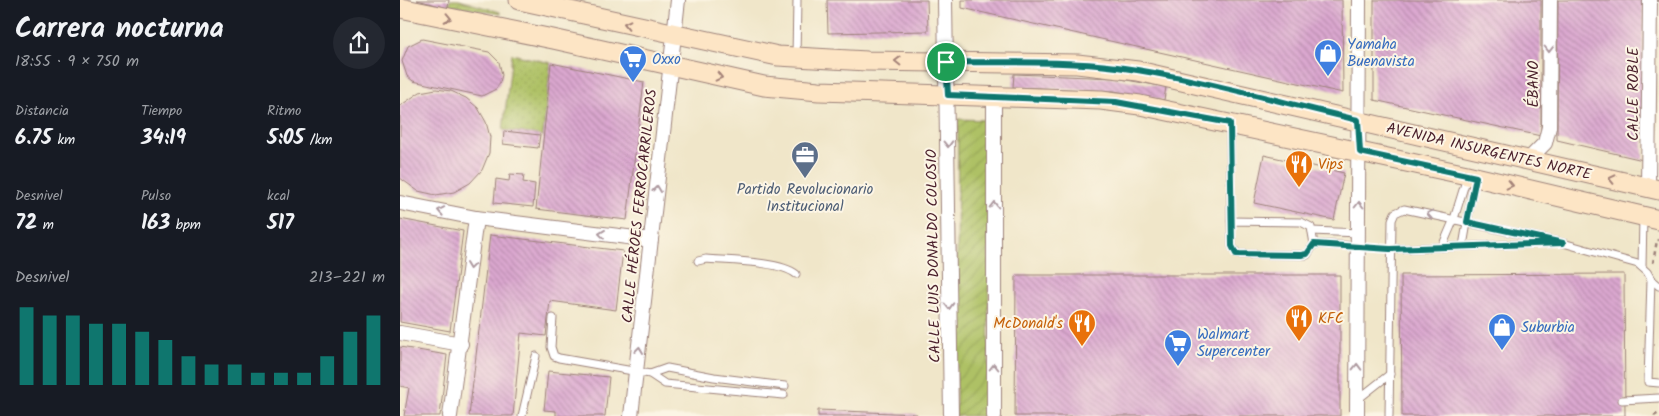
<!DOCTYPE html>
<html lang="es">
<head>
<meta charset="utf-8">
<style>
  body { margin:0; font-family:Kalam,sans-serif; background:#242831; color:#f1f3f6; height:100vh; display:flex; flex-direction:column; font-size:19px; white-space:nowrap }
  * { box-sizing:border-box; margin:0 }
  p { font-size:16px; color:#9ea1a6 }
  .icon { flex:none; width:28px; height:28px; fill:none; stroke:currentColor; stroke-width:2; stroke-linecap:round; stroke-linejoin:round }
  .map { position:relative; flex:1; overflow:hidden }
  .panel { display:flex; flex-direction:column; background:#171b24; width:400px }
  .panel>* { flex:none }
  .pin { position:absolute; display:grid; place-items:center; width:42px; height:42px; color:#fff; margin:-21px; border:2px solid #fff; border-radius:50%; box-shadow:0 1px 5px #0007 }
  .round { display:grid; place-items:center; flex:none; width:52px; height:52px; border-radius:26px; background:#242831 }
  .overview { display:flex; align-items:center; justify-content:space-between; height:85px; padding:0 15px }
  h1 { font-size:28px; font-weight:700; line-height:38px }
  .metrics { display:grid; grid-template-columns:repeat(3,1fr); gap:8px; height:85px; padding:5px 15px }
  .metrics div { display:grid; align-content:center }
  .metrics b { font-size:21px; font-weight:700 }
  .metrics small { font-size:14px; font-weight:400 }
  .metrics p { font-size:14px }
  .chart { height:140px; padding:10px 15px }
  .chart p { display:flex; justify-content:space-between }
  .chart svg { width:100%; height:90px; margin-top:5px; stroke:#0f766e; stroke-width:6 }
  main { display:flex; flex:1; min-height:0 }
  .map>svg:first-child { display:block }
  .grass { fill:url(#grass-dots); stroke:#7c7048 }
  .garden { fill:url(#garden-furrows); stroke:#7c7048 }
  .building { fill:url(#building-back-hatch) }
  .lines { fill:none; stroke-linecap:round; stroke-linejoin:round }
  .lane-casing { stroke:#9d827a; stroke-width:9 }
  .street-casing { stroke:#9d827a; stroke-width:16 }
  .secondary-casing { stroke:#9d827a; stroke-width:21 }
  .path { stroke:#9d827a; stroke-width:2.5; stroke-dasharray:4 4; stroke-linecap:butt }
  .lane { stroke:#fff; stroke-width:7 }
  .street { stroke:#fff; stroke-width:14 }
  .secondary { stroke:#fde5c5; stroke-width:19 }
  .oneway { stroke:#a48278 }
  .oneway2 { stroke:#ae9aa0 }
  .route-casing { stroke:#fff; stroke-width:10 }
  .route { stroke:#0f766e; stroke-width:6 }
  .labels { text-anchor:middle; stroke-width:4; stroke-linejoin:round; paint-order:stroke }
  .shop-label { font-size:15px; fill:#366cbe; stroke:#fcf5e5; text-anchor:start }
  .street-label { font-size:15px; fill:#4a1f2b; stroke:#fcf5e5 }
  .food-label { font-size:15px; fill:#c56008; stroke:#fcf5e5; text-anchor:start }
  .service-label { font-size:15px; fill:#4e5e75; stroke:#fcf5e5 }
</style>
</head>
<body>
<main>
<section class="panel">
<div class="overview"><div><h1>Carrera nocturna</h1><p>18:55 · 9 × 750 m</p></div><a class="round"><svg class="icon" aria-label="share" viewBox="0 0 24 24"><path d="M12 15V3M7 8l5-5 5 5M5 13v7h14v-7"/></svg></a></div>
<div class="metrics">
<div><p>Distancia</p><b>6.75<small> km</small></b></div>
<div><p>Tiempo</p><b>34:19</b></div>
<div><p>Ritmo</p><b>5:05<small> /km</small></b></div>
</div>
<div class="metrics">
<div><p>Desnivel</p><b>72<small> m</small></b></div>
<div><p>Pulso</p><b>163<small> bpm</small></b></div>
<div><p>kcal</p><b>517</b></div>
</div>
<div class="chart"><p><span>Desnivel</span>213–221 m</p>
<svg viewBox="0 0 160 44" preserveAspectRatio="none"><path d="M5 44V6M15 44V10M25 44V10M35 44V14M45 44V14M55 44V18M65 44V22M75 44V30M85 44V34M95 44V34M105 44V38M115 44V38M125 44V38M135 44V30M145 44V18M155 44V10"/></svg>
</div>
</section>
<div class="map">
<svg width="1259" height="416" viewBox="0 0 1259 416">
  <defs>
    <pattern id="grass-dots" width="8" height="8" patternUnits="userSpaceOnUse" patternTransform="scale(1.25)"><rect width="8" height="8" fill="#aec165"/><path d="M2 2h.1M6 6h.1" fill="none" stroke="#97a558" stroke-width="1.8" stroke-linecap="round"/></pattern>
    <pattern id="garden-furrows" width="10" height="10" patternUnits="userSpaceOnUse" patternTransform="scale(1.25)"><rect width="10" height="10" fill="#aec165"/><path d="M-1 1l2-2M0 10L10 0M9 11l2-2" fill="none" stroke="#97a558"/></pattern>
    <pattern id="building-back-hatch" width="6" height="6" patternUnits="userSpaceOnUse" patternTransform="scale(1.25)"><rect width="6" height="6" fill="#dba8d0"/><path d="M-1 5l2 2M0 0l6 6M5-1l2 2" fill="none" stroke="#b488a9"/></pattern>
  </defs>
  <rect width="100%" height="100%" fill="#fcf5e5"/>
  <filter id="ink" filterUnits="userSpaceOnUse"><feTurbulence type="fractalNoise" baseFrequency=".02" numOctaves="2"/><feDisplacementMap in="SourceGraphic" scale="10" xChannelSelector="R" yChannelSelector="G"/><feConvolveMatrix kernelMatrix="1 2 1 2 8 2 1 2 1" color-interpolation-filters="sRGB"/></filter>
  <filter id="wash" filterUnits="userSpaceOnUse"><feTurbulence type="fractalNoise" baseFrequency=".0096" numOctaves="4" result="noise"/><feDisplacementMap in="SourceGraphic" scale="20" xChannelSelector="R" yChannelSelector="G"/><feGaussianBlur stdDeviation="1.12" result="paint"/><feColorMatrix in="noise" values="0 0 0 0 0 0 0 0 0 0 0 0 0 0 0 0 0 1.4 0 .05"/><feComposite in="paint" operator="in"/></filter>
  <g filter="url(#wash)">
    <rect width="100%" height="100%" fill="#f0e6c9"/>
    <!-- grass -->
    <polygon class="grass" points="112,54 151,63 143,136 103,130"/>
    <!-- garden -->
    <g class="garden">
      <polygon points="49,0 59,0 100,12 100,14 48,5"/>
      <polygon points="558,119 588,120 589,416 556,416"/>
    </g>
    <g id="blocks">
      <!-- building -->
      <g class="building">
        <polygon points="17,0 49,0 48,8"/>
        <polygon points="427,0 527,0 528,31 428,33"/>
        <polygon points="562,0 942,0 943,93 562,8"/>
        <polygon points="974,0 1141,0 1141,136 974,100"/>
        <polygon points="1158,0 1243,0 1243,160 1157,140"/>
        <polygon points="22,39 89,52 99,62 102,75 100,82 96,89 82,96 13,81 7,76 2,61 8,46"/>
        <polygon points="151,63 244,82 227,220 136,209"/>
        <polygon points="614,74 715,78 766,87 764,100 714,91 613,87"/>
        <polygon points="36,89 51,91 66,98 78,108 86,122 90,137 89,153 82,170 70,183 54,192 36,195 18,191 0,178 0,106 20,92"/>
        <polygon points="104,131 140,135 138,148 103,144"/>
        <polygon points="864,155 944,173 934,220 854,203"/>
        <polygon points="110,174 124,175 123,182 135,184 133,207 94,203 96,179 109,181"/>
        <polygon points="0,219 63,231 50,331 0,322"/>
        <polygon points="90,235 223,251 216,310 150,301 146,336 121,333 113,416 69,416"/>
        <polygon points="1224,274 1225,416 1002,416 1001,275"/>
        <polygon points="616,275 940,275 940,416 615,416"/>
        <polygon points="0,347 47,355 40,416 4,416 9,388 0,386"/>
        <polygon points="148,371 209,377 205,416 156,416 156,411 144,410"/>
        <polygon points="418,410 517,414 517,416 418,416"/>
      </g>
    </g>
  </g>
  <g filter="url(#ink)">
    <use href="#blocks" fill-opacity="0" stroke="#9d827a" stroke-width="1"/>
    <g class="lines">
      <!-- lane casing -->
      <g class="lane-casing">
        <g id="lane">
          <polyline points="396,57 397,0"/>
          <polyline points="830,126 831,221"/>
          <polygon points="831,221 901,222 911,227 914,244 907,255 901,255 837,254 832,246"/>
          <polyline points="912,231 959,233"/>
          <polyline points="914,244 959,246"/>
          <polyline points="1063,246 1075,177"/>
          <polyline points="1042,247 1054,219 1067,177"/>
          <polyline points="990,249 1152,243"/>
          <path d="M 298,261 L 306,259 C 328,261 380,261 396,274"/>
          <polyline points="1242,267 1243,217"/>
          <polyline points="1251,279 1259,286"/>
          <polyline points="153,318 151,347 154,356 159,358 250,374 265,384 384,395"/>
          <polyline points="250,374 267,368 314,377 385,386"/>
          <polyline points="957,400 990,374"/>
          <polyline points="1222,400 1259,398"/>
          <polyline points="122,416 136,356"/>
          <polyline points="989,416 992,220 995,213 1004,209 1163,243 1238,264 1247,272 1251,279 1248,382 1259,383"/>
        </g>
      </g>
      <!-- street casing -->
      <g class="street-casing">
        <g id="street">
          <polyline points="545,0 551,416"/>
          <polyline points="1128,160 1145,143 1149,127 1150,0"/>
          <polyline points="1248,188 1250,0"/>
          <polyline points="0,203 76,218 251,240"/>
          <polyline points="0,333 61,344"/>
          <polyline points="50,416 76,218"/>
          <polyline points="231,416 278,0"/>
          <polyline points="594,416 594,97"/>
          <polyline points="957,416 959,0"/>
        </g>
      </g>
      <!-- secondary casing -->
      <g class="secondary-casing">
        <g id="secondary">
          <polyline points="119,0 378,56 467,61 677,64 738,71 1259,190"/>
          <polyline points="0,8 153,39 364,86 419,91 701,100 740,105 1067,175 1259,220"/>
        </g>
      </g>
      <!-- path -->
      <g class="path">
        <polyline points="970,248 982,248"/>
        <polyline points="1253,263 1257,240 1259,240"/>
        <polyline points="1254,416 1259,413"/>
      </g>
      <!-- lane -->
      <use href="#lane" class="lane"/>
      <!-- street -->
      <use href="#street" class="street"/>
      <!-- secondary -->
      <use href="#secondary" class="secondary"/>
    </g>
    <!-- one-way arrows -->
    <defs><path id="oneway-chevron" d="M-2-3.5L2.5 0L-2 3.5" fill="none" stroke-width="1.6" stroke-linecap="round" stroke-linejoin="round" transform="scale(1.25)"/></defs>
    <g class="oneway">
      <use href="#oneway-chevron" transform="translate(48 18) rotate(12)"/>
      <use href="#oneway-chevron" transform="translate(227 24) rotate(-167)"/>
      <use href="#oneway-chevron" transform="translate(498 61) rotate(-179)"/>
      <use href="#oneway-chevron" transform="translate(319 77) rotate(13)"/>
      <use href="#oneway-chevron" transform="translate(1212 179) rotate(-167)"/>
      <use href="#oneway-chevron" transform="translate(1110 185) rotate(13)"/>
    </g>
    <g class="oneway2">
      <use href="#oneway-chevron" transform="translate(1149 49) rotate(90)"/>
      <use href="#oneway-chevron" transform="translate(548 144) rotate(89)"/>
      <use href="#oneway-chevron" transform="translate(257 189) rotate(-83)"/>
      <use href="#oneway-chevron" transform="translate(594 205) rotate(-90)"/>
      <use href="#oneway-chevron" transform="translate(959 205) rotate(-90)"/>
      <use href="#oneway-chevron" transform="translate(41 211) rotate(-169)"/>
      <use href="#oneway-chevron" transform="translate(1030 214) rotate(-169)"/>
      <use href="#oneway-chevron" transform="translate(202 234) rotate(-173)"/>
      <use href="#oneway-chevron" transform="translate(70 266) rotate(97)"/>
      <use href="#oneway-chevron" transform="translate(549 306) rotate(89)"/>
      <use href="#oneway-chevron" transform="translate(239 350) rotate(-84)"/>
      <use href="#oneway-chevron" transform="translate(594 367) rotate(-90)"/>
      <use href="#oneway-chevron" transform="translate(957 367) rotate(-89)"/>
    </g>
  </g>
  <g class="lines" filter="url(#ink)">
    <!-- route casing -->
    <g class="route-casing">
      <path id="route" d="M 546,62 C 603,63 661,60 717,67 C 798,78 879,102 958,120 L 960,152 L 1076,177 L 1067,222 L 1163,243 L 990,249 L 914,244 L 907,254 L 901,255 L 836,254 L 832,246 L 830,123 L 716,102 L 548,95 Z"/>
    </g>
    <!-- route -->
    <use href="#route" class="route"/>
  </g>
  <!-- icons -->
  <defs>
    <g id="shop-pin" transform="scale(1.4375)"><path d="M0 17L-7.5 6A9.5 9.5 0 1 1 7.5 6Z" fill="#3f7fe0" stroke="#fcf5e5"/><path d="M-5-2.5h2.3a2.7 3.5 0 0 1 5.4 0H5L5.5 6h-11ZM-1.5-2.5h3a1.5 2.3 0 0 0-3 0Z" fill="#fff"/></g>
    <g id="supermarket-pin" transform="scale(1.4375)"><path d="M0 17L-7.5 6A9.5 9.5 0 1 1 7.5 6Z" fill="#3f7fe0" stroke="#fcf5e5"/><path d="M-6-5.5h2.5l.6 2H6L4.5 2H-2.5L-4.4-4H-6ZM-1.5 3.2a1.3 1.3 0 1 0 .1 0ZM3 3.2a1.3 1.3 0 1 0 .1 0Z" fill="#fff"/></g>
    <g id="office-pin" transform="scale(1.4375)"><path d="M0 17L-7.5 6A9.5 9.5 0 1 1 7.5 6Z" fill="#5c6f8a" stroke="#fcf5e5"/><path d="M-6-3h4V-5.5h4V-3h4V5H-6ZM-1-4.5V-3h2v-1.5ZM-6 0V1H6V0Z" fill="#fff"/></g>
    <g id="restaurant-pin" transform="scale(1.4375)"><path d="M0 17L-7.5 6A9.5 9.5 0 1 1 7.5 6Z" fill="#e8710a" stroke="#fcf5e5"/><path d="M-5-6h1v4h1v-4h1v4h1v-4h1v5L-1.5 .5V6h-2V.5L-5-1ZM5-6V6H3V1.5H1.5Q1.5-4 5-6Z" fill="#fff"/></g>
  </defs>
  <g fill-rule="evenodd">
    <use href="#shop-pin" x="928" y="53"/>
    <use href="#supermarket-pin" x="233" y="59"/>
    <use href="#office-pin" x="405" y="155"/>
    <use href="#restaurant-pin" x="899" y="164"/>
    <use href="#restaurant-pin" x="899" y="318"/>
    <use href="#restaurant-pin" x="682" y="323"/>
    <use href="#shop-pin" x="1102" y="327"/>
    <use href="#supermarket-pin" x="778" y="343"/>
  </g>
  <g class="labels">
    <!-- shop labels -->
    <g class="shop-label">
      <text x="947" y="49">Yamaha<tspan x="947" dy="17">Buenavista</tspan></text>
      <text x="252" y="64">Oxxo</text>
      <text x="1121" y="332">Suburbia</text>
      <text x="797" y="339">Walmart<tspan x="797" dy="17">Supercenter</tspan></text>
    </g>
    <!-- street labels -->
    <g class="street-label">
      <text transform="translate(1133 84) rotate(-90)" y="5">ÉBANO</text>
      <text transform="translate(1233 94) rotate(-90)" y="5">CALLE ROBLE</text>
      <text transform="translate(1089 151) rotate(13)" y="5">AVENIDA INSURGENTES NORTE</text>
      <text transform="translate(239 206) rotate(-84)" y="5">CALLE HÉROES FERROCARRILEROS</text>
      <text transform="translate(533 256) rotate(-91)" y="5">CALLE LUIS DONALDO COLOSIO</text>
    </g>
    <!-- food labels -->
    <g class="food-label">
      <text x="918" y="169">Vips</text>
      <text x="918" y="323">KFC</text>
      <text x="663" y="328" text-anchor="end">McDonald's</text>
    </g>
    <!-- service labels -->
    <g class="service-label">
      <text x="405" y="194">Partido Revolucionario<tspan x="405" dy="17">Institucional</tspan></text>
    </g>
  </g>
</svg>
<div class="pin" style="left:546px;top:62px;background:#1e9e55"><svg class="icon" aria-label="arrive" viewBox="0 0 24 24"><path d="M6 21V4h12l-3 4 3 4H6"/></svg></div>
</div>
</main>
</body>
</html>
